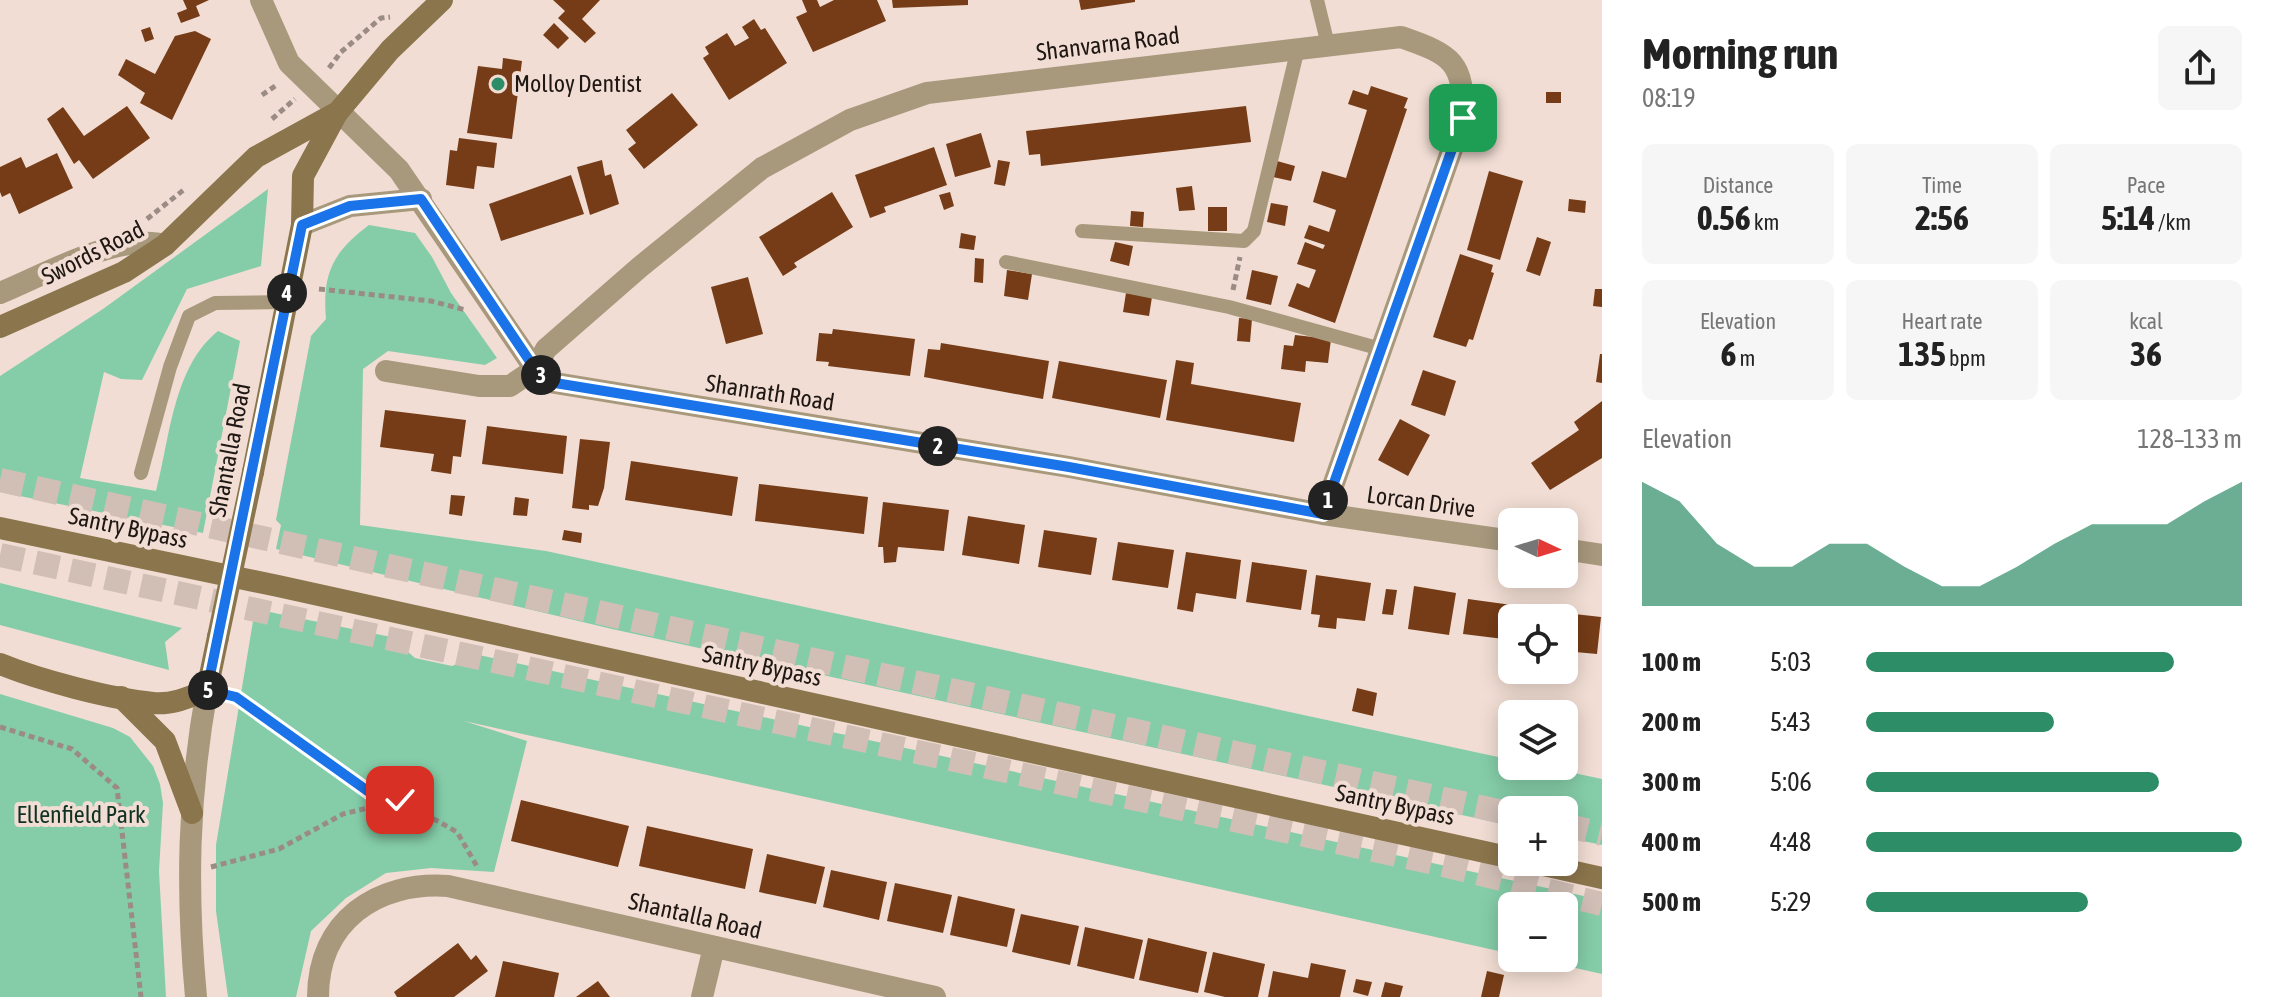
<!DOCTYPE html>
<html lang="en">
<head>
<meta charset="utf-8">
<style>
  body { margin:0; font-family:"Asap Condensed",sans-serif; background:#f6f6f6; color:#222; height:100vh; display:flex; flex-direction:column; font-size:30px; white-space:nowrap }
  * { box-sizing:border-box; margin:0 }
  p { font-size:26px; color:#767676 }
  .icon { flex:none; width:44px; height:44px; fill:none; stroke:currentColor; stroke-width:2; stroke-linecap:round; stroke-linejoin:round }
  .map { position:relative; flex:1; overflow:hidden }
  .drawer { display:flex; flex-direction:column; background:#fff; width:680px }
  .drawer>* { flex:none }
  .needle { width:52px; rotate:94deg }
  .controls { position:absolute; left:1498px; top:508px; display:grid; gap:16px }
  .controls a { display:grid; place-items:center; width:80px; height:80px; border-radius:12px; background:#fff; box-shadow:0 4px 20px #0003; font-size:40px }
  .pin { position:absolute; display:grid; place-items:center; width:68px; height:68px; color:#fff; margin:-34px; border-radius:16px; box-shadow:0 4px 12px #0006 }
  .km { position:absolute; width:40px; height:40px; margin:-20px; border-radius:50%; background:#222; color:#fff; font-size:22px; line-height:40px; text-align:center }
  .round { display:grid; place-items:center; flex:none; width:84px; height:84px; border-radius:12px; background:#f6f6f6 }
  .headline { display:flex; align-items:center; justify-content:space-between; height:136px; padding:0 40px }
  h1 { font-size:44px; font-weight:700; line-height:60px }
  .stats { display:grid; grid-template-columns:repeat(3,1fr); gap:12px; height:136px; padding:8px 40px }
  .stats div { display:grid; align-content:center; border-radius:12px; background:#f6f6f6; text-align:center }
  .stats b { font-size:34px; font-weight:700 }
  .stats small { font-size:22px; font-weight:400 }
  .stats p { font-size:22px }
  .chart { height:224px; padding:16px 40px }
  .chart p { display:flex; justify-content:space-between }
  .chart svg { width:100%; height:144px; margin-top:8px; fill:#2d8d66; opacity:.7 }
  ul { padding:0 40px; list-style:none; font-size:26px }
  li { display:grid; grid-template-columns:128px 96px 1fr; align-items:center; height:60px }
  li i { height:20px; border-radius:10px; background:#2d8d66 }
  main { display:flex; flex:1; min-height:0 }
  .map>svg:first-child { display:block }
  .green { fill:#85cda8 }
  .building { fill:#753c17 }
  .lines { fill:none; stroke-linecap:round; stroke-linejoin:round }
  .motorway-tunnel { stroke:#d1bfb6; stroke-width:24; stroke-dasharray:24 12; stroke-linecap:butt }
  .path { stroke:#9a8b84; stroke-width:5; stroke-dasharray:6 4; stroke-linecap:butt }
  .service { stroke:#a8997d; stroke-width:14 }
  .minor { stroke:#a8997d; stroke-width:22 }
  .tertiary { stroke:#a8997d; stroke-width:22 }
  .secondary { stroke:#8b754c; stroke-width:22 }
  .secondary-bridge { stroke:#8b754c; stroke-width:22 }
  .route-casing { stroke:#fff; stroke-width:16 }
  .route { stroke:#1a73e8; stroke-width:10 }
  .poi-dot { fill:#2d8d66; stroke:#f1ddd3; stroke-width:3 }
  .labels { text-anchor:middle; stroke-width:8; stroke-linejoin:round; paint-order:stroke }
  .street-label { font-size:24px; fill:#1e1713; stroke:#f1ddd3 }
  .poi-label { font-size:24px; fill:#1e1713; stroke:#f1ddd3; text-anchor:start }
  .park-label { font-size:24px; fill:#103223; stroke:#f1ddd3 }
</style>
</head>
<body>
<main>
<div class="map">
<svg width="1602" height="997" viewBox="0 0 1602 997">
  <rect width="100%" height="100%" fill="#f1ddd3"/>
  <!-- green -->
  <g class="green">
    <path d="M 268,189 L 261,266 L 187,289 L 142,380 L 121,379 L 104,372 L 80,478 L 156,491 C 170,438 173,367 218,331 L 240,341 L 203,533 L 0,492 L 0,376 L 103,309 Z"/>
    <path d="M 369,225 L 415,233 L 432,257 L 451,293 L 497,358 L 485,365 L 388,351 L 363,369 L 360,525 L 546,551 L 1512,760 L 1512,766 L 1541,766 L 1602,779 L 1602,845 L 1564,837 L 1564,810 L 1512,810 L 1512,826 L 612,629 L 276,549 L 281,525 L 276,520 L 311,336 L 326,319 C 322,273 333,252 369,225 Z"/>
    <polygon points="0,583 182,628 165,642 169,670 0,625"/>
    <polygon points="255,609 391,637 415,658 452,666 479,655 1602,900 1602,974 1531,958 1564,958 1564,906 1512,906 1512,954 464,721 527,741 494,872 431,868 386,873 346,898 311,931 296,997 228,997 216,911 216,845"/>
    <polygon points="0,694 113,728 130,737 153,766 160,784 163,803 159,871 166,997 0,997"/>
  </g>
  <!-- building -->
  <g class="building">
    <polygon points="183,0 209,0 196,6 200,16 181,23 177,13 187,9"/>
    <polygon points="553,0 600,0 582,19 596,33 585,43 558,18 565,11"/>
    <polygon points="802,0 817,0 820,7 834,0 877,0 886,21 813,52 796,17 807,12"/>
    <polygon points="892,0 968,0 968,5 893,8"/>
    <polygon points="1079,0 1135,0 1135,2 1081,10"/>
    <polygon points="754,19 761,30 765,28 787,63 729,100 703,58 709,54 705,47 727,33 735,46 749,38 742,27"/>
    <polygon points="554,23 569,38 558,49 543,35"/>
    <polygon points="150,27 154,39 145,42 141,30"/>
    <polygon points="195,31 211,39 172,120 140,103 145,93 118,75 126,59 155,74 175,36"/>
    <polygon points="503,58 522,61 512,139 467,133 478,66 502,69"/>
    <polygon points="1371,86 1408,98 1404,108 1407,109 1335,323 1288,306 1297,283 1309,288 1316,270 1297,264 1305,242 1323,249 1325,245 1304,238 1309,225 1329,232 1336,210 1313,202 1322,171 1346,178 1367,110 1348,104 1353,90 1368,95"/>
    <rect x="1546" y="92" width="15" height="11"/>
    <polygon points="672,93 698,125 644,169 628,149 636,143 626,130"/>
    <polygon points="127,106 150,138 93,179 79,160 74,164 47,119 63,107 84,136"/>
    <polygon points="1246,106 1251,142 1041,166 1040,154 1029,155 1026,131"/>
    <polygon points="981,133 991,167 955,177 946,144"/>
    <polygon points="459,138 497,143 494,168 477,166 474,189 446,185 450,150 457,151"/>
    <polygon points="934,147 947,185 884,207 886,212 870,218 855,175"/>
    <polygon points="57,153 73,188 19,214 10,193 2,197 0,192 0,167 21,157 26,168"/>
    <polygon points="602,160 605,176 611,174 619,204 590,215 577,167"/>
    <polygon points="998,160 1010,162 1005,186 994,184"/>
    <polygon points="1277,161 1295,166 1291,181 1273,177"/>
    <polygon points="1489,171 1523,181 1500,260 1467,250"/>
    <polygon points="571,175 584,214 501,241 489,204"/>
    <polygon points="1192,186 1195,210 1179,211 1176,188"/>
    <polygon points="832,192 853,227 794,263 797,267 783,276 759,237"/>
    <polygon points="950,192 954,206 944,210 939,195"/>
    <polygon points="1569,199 1586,201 1585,213 1568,211"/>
    <polygon points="1271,203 1288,206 1285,226 1267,222"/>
    <rect x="1208" y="207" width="19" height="24"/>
    <polygon points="1131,211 1144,212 1143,227 1130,226"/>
    <polygon points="961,233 976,236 974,250 959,248"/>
    <polygon points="1537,237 1551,242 1540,276 1526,271"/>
    <polygon points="1115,242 1133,246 1129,266 1110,261"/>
    <polygon points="1460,254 1493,265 1491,272 1494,273 1473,340 1469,339 1466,347 1433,337"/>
    <polygon points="975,258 984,259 983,283 974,282"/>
    <polygon points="1007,270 1032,274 1028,300 1004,296"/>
    <polygon points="1252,270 1278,276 1271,305 1246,299"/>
    <polygon points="748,277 763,334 726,344 711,287"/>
    <polygon points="1595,289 1602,289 1602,307 1593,306"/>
    <polygon points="1126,293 1152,297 1149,316 1123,312"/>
    <polygon points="1239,318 1252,319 1250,342 1237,341"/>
    <polygon points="833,329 915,339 910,376 828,366 829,362 816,361 819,333 832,334"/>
    <polygon points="1295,335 1331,339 1328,363 1306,361 1305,372 1281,369 1284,345 1293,346"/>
    <polygon points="941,343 1049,361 1043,399 924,377 928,349 940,350"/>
    <polygon points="1600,354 1602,354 1602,383 1596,382"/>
    <polygon points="1176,360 1194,363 1191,384 1301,403 1294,442 1166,420"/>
    <polygon points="1059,361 1167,380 1160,418 1052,398"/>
    <polygon points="1423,370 1456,381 1445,416 1411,405"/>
    <polygon points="1602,401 1602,458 1550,490 1531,463 1579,430 1574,422"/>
    <polygon points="385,410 466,420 461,457 453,456 451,474 431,471 434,454 380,447"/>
    <polygon points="1400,419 1430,435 1408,476 1378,460"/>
    <polygon points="487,426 567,436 563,474 482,464"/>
    <polygon points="580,439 610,442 604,488 598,506 589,505 589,510 572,508"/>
    <polygon points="631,461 738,477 732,516 625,500"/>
    <polygon points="759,484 868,497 864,534 755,521"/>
    <polygon points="451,495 465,496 462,516 449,514"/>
    <polygon points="515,497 529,499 527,516 513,515"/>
    <polygon points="883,502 949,510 944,551 898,547 896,562 884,563 883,547 878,547"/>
    <polygon points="968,516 1025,525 1019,564 962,555"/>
    <polygon points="564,530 582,533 581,543 562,540"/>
    <polygon points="1044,530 1097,538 1091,575 1038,567"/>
    <polygon points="1118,542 1174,550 1168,588 1112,580"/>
    <polygon points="1186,552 1241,560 1236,599 1196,593 1193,612 1177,609"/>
    <polygon points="1252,562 1307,570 1301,610 1246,602"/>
    <polygon points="1316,575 1371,583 1365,621 1337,618 1336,629 1318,627 1320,615 1311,614"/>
    <polygon points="1414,586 1456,593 1449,635 1408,629"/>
    <polygon points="1386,589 1397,590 1393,615 1382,614"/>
    <polygon points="1468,599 1519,606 1517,618 1512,618 1512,640 1463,634"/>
    <polygon points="1530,609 1601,617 1597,654 1564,651 1564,618 1529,618"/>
    <polygon points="1503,662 1512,663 1514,681 1501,680"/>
    <polygon points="1357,688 1377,693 1373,716 1352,711"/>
    <polygon points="521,800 629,826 618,867 511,841"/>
    <polygon points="647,826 753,849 745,889 639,866"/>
    <polygon points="767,854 825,867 816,904 759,892"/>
    <polygon points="831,870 887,882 879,920 823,907"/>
    <polygon points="895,883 952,895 943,933 887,921"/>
    <polygon points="958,896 1015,909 1007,947 950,935"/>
    <polygon points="1021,914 1079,926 1070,965 1012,952"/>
    <polygon points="1085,927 1143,940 1134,979 1077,966"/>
    <polygon points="1148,938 1207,952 1198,993 1139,980"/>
    <polygon points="458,943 471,960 476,955 488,971 454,997 397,997 394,992"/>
    <polygon points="1213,952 1265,964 1258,997 1225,997 1204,992"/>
    <polygon points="503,961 559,973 554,997 495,997"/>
    <polygon points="1311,963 1346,970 1340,997 1268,997 1273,971 1308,978"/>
    <polygon points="1487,971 1504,975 1499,997 1481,997"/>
    <polygon points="1356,979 1372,982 1368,996 1353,992"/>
    <polygon points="598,981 610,997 576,997"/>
    <polygon points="1385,982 1403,986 1400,997 1381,997"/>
  </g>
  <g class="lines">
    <!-- motorway-tunnel -->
    <g class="motorway-tunnel">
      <polyline points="0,480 1512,814"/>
      <polyline points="0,555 1444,865 1602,904"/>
      <polyline points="1564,825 1602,834"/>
    </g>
    <!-- path -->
    <g class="path">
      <polyline points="329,68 341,52 381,18 390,17"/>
      <polyline points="262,95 278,84"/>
      <polyline points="272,119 295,99"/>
      <polyline points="147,219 186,188"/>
      <polyline points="319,289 431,301 466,310"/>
      <polyline points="1233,290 1240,257"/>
      <polyline points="230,696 382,801"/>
      <polyline points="0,727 72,749 117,788 141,997"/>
      <polyline points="211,867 279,849 343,814 400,800 457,832 478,868"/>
    </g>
    <!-- service -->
    <g class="service">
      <polyline points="1317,0 1328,45"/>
      <polyline points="1082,231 1244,241 1254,231 1298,48"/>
      <polyline points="1006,262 1229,307 1381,349"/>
      <polyline points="141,473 170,367 189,316 215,303 285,302"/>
    </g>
    <!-- minor -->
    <g class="minor">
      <polyline points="261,0 289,63 399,170 535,369 549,382 1069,467 1323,514 1512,541"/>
      <polyline points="302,225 350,206 421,199"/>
      <path d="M 0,293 C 44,275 119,232 165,245"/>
      <path d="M 386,371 L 479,386 L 510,386 L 535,369 L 546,349 L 640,267 L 762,168 L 850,120 L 927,93 L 1401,37 C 1453,55 1464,62 1463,118 L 1323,514"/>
      <polyline points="1564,549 1602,555"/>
      <path d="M 318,997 C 318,921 377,881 448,886 L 935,997"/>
      <polyline points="702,997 714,947"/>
    </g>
    <!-- tertiary -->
    <path class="tertiary" d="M 196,997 C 186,890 188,795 207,690"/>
    <!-- secondary -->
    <g class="secondary">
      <polyline points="0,327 124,272 165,245 256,157 338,112 390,50 442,0"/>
      <polyline points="253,472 302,225 303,176 337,113"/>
      <polyline points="0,528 278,586 1512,858"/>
      <path d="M 0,664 C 39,680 111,699 153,703 C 172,705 190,697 207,690 L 218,637"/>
      <polyline points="121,697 165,741 192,813"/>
      <polyline points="1530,862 1602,878"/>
    </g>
    <!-- secondary-bridge -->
    <polyline class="secondary-bridge" points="218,637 253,472"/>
  </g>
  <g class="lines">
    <!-- route casing -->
    <g class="route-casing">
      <polyline id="route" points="400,800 383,802 236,697 207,690 302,225 350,206 421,199 535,369 549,382 1069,467 1323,514 1463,118"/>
    </g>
    <!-- route -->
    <use href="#route" class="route"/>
  </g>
  <!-- markers -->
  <circle class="poi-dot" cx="498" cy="84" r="8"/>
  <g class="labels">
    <!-- street labels -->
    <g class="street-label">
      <text transform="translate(1108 44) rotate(-7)" y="8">Shanvarna Road</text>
      <text transform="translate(93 253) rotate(-27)" y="8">Swords Road</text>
      <text transform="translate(770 393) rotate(9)" y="8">Shanrath Road</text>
      <text transform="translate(230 450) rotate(-79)" y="8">Shantalla Road</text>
      <text transform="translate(1421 502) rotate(8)" y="8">Lorcan Drive</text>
      <text transform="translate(128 528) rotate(12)" y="8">Santry Bypass</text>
      <text transform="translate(762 666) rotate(12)" y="8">Santry Bypass</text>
      <text transform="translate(1395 805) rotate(12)" y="8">Santry Bypass</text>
      <text transform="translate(695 916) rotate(13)" y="8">Shantalla Road</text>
    </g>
    <!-- poi labels -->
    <g class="poi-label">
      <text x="514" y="92">Molloy Dentist</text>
    </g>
    <!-- park labels -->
    <g class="park-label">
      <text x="81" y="823">Ellenfield Park</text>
    </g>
  </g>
</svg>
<div class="controls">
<a><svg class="needle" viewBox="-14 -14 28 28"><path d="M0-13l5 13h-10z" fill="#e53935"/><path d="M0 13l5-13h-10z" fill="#767676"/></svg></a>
<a><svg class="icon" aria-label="locate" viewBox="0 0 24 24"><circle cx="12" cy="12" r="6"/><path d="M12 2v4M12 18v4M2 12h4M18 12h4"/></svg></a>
<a><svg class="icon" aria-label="layers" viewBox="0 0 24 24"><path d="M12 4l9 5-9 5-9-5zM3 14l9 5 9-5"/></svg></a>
<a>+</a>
<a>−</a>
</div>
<div class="pin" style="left:1463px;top:118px;background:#1e9e55"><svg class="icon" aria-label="arrive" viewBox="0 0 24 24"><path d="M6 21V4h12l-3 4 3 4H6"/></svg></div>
<div class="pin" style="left:400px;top:800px;background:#d93025"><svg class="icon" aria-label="check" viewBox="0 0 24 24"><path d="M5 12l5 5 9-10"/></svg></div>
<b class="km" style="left:1328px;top:500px">1</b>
<b class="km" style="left:938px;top:446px">2</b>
<b class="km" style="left:541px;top:375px">3</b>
<b class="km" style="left:287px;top:293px">4</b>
<b class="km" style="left:208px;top:690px">5</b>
</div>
<section class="drawer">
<div class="headline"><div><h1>Morning run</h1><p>08:19</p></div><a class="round"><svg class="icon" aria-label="share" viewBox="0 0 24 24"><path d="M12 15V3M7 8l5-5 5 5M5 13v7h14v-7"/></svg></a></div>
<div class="stats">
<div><p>Distance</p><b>0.56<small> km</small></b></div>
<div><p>Time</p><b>2:56</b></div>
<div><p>Pace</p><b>5:14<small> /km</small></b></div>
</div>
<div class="stats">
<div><p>Elevation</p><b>6<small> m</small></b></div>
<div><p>Heart rate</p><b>135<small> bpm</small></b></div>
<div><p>kcal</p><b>36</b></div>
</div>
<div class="chart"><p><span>Elevation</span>128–133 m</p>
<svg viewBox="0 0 160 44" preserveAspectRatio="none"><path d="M0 44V6L10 12L20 25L30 32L40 32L50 25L60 25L70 32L80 38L90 38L100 32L110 25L120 19L130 19L140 19L150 12L160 6V44z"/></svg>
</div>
<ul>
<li><b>100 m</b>5:03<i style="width:82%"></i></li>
<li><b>200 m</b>5:43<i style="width:50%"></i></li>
<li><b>300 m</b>5:06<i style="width:78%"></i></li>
<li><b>400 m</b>4:48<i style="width:100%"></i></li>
<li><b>500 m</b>5:29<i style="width:59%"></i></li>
</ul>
</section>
</main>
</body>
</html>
